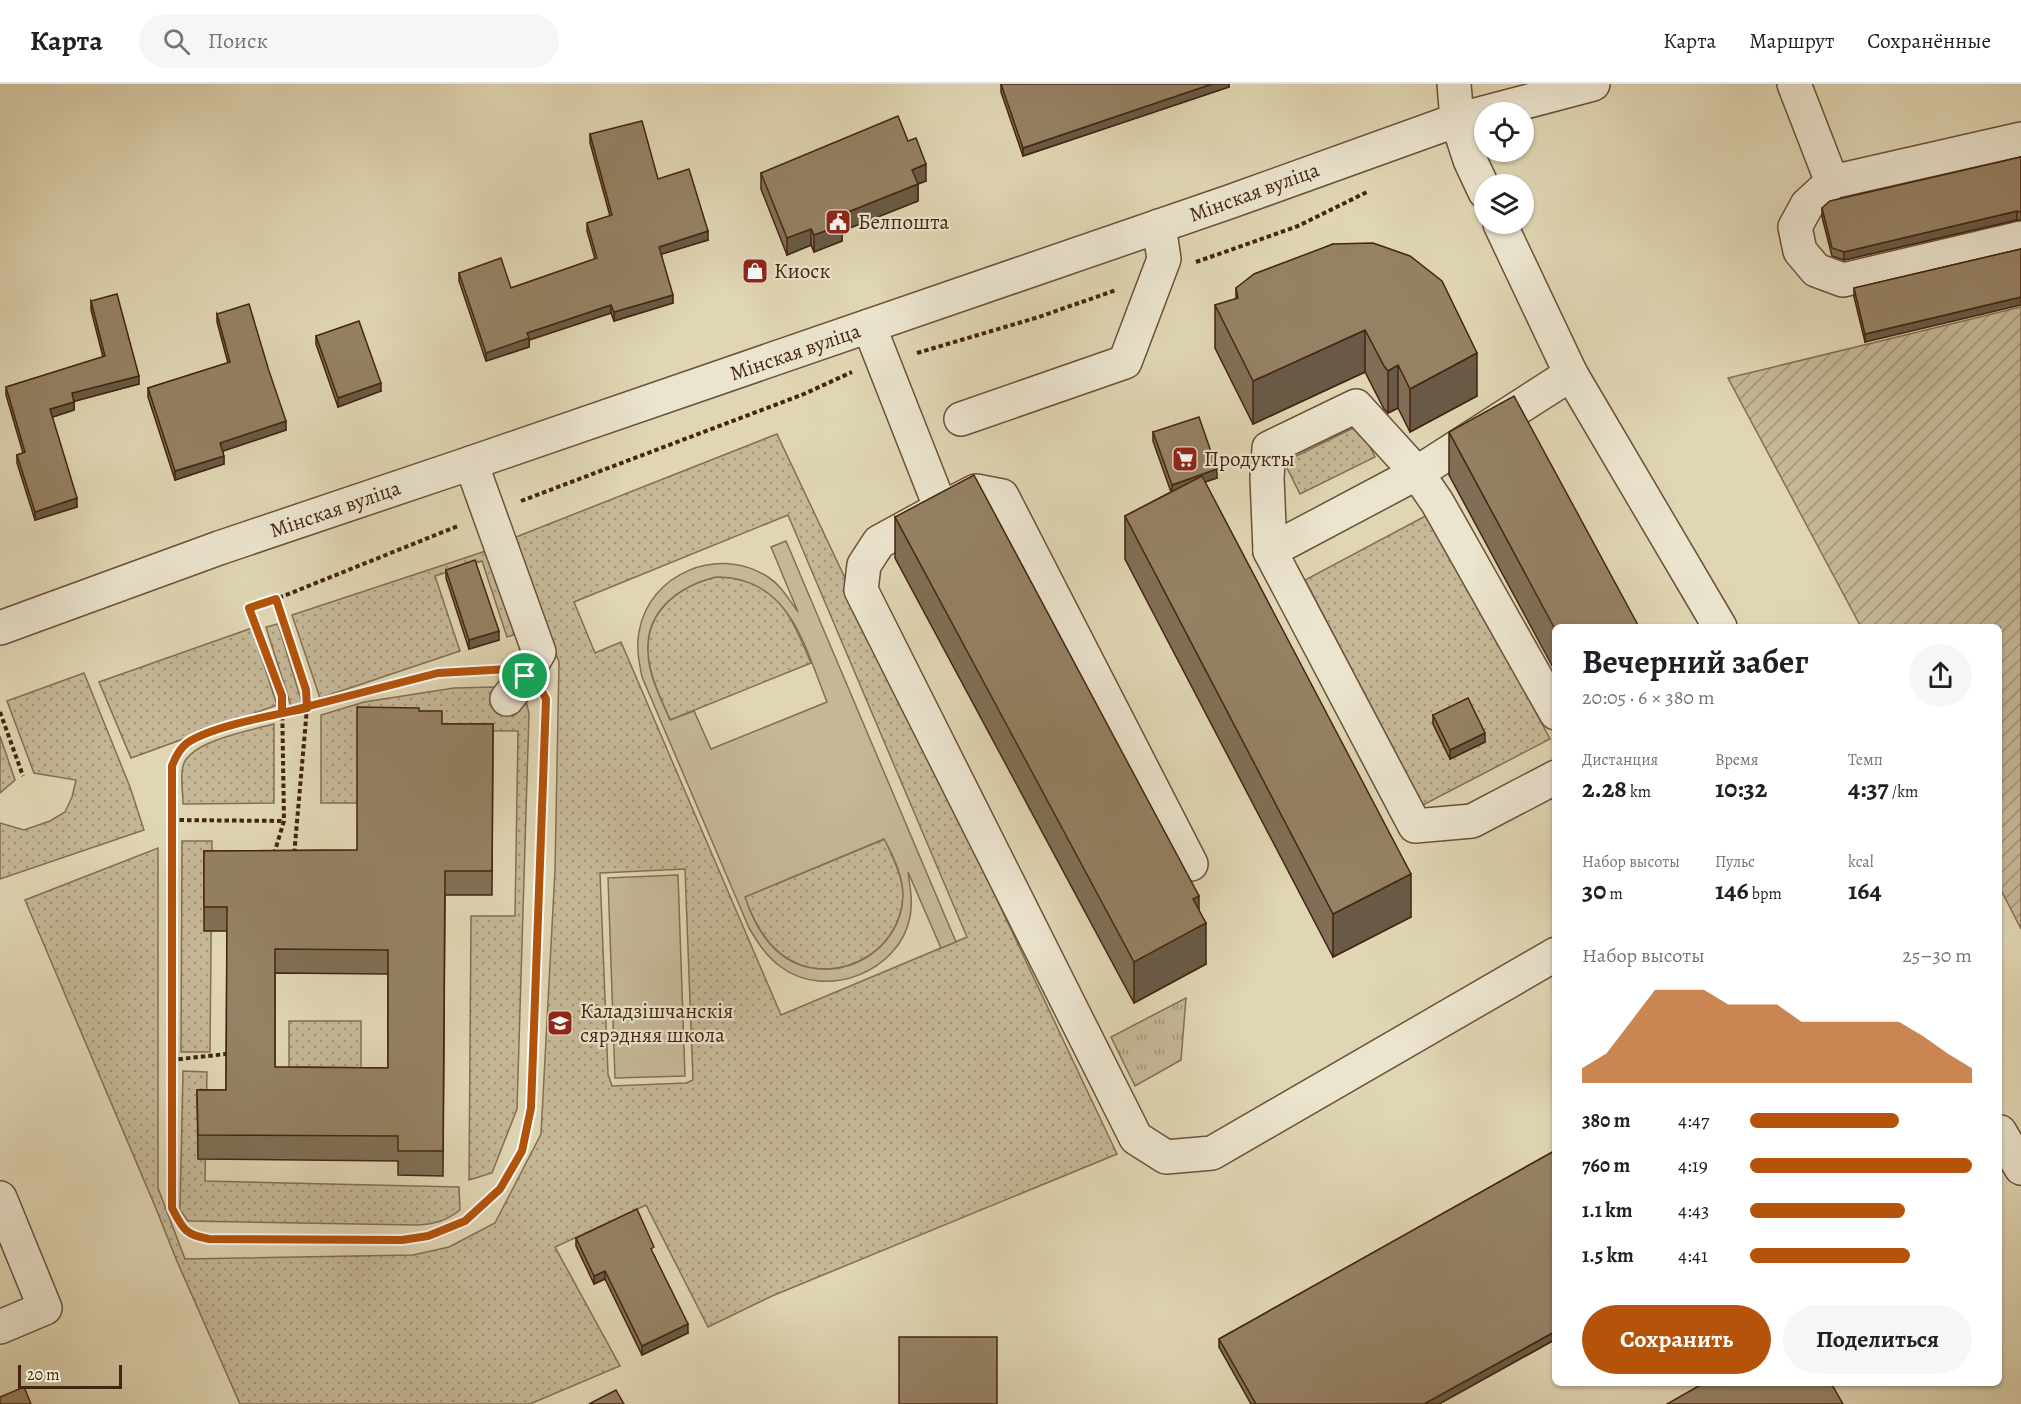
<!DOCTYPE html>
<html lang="ru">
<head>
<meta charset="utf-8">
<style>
  body { margin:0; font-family:Alegreya,serif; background:#f6f6f6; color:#202124; height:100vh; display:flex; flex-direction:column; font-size:22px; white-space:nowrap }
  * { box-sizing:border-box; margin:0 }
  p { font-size:20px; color:#757577 }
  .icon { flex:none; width:33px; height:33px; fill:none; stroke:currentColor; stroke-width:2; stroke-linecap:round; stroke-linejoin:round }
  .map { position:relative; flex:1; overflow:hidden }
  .details { position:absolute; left:1552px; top:540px; width:450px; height:762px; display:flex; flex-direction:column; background:#fff; border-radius:9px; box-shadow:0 2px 4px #0004 }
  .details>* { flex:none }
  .buttons { position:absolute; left:1474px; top:18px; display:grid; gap:12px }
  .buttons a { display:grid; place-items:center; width:60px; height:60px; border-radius:50%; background:#fff; box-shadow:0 2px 4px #0004; font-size:30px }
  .scale { position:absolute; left:18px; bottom:15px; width:104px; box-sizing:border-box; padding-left:6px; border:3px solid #44250f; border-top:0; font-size:16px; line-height:21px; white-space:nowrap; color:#44250f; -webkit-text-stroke:4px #ebe4ce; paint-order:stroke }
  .pin { position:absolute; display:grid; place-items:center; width:51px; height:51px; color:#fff; margin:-26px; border:3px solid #fff; border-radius:50%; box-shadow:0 2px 6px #0007 }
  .round { display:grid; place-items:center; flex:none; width:63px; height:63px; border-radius:32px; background:#f6f6f6 }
  .head { display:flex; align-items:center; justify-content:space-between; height:102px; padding:0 30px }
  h1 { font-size:33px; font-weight:700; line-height:45px }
  .metrics { display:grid; grid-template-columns:repeat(3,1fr); gap:9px; height:102px; padding:6px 30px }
  .metrics div { display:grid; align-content:center }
  .metrics b { font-size:26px; font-weight:700 }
  .metrics small { font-size:16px; font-weight:400 }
  .metrics p { font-size:16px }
  .chart { height:168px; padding:12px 30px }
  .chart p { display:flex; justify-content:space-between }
  .chart svg { width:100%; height:108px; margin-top:6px; fill:#b45309; opacity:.7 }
  .action { display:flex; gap:12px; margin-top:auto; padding:12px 30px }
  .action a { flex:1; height:69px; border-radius:36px; background:#b45309; color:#fff; font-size:24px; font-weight:700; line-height:69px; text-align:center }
  .action a+a { background:#f6f6f6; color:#202124 }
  ul { padding:0 30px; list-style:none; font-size:20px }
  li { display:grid; grid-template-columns:96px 72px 1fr; align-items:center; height:45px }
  li i { height:15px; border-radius:8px; background:#b45309 }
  header { display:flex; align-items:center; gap:36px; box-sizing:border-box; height:84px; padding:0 30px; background:#fff; border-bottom:2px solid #e0e0e0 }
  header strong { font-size:28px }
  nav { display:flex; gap:33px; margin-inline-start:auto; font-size:21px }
  .search { width:420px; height:54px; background:#f6f6f6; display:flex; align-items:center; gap:15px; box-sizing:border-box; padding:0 21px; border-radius:33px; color:#757577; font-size:22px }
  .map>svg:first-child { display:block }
  .grass { fill:url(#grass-dots); stroke:#846e53; stroke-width:1.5; fill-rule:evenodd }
  .park { fill:url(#park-tufts); stroke:#846e53; stroke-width:1.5 }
  .garden { fill:url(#garden-furrows); stroke:#846e53; stroke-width:1.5 }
  .pitch { fill:#c5b897; stroke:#846e53; stroke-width:1.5; fill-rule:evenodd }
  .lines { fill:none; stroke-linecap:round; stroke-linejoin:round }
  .minor-casing { stroke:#6b5138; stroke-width:36 }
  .path { stroke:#44250f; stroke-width:4; stroke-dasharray:4.5 3; stroke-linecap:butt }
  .minor { stroke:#ebe4ce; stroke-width:33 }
  .wall { fill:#806f56; stroke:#44250f; stroke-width:1.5; fill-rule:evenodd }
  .shaded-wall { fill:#685a46; stroke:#44250f; stroke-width:1.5 }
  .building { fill:#958164; stroke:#44250f; stroke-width:1.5; fill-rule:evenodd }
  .route-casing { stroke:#fff; stroke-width:12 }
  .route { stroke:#b45309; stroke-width:8 }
  .labels { text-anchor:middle; stroke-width:4.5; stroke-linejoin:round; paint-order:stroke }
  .street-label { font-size:21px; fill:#44250f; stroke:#ebe4ce }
  .poi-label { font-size:21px; fill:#44250f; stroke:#ebe4ce; text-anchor:start }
</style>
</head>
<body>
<header>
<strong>Карта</strong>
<div class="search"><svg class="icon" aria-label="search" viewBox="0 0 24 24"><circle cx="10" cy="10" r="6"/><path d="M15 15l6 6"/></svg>Поиск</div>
<nav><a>Карта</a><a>Маршрут</a><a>Сохранённые</a></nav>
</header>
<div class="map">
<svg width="2021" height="1320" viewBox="0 0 2021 1320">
  <defs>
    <pattern id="grass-dots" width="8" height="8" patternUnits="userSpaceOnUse" patternTransform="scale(1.5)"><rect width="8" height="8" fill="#c5b897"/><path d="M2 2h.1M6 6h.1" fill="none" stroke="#a2957a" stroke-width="1.8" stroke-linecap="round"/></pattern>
    <pattern id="park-tufts" width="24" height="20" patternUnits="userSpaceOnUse" patternTransform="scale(1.5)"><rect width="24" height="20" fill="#c5b897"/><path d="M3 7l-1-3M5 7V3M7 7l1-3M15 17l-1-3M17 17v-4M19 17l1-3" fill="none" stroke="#a2957a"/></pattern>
    <pattern id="garden-furrows" width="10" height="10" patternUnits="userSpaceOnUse" patternTransform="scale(1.5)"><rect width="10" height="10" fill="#c5b897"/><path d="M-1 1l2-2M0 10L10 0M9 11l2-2" fill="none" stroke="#a2957a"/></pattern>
  </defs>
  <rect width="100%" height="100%" fill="#e0d6b3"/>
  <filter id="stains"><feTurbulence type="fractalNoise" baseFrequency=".00333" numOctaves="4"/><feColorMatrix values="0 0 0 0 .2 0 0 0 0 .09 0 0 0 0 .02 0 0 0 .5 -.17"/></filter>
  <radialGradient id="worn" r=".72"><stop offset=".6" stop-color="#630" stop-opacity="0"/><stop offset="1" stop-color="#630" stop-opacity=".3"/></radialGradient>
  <!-- grass -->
  <g class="grass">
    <polygon points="1359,341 1375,373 1300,410 1284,378"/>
    <path d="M 777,350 L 1117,1070 L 772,1212 L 708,1243 L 646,1121 L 555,1163 L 620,1282 L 530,1320 L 240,1320 L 176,1175 L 157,1127 L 25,816 L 158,764 L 158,1104 L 185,1175 L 413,1171 L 449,1163 L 495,1139 L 541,1050 L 555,786 L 559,578 L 511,455 ZM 788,431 L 967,853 L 781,931 L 621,558 L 595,569 L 574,518 ZM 685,785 L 693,996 L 686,999 L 612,1002 L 608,990 L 600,789 Z"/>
    <polygon points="1431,429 1550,655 1423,721 1305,496"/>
    <polygon points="492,465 519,549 507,553 482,477 435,492 460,567 320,614 292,531"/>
    <path d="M 716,493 C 777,493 790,530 811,579 L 670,636 C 661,615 650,593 648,570 C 645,527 679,502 716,493 Z"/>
    <polygon points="278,540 302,619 291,622 266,543"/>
    <polygon points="252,544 277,621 131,674 99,598"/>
    <polygon points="84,589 130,703 144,746 0,795 0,739 24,746 50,737 65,728 72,713 76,696 34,689 7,617"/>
    <polygon points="495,603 525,613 529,629 517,1025 492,1089 469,1096 471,832 515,832 518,647 364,645 364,719 321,719 321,631 364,618 454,604"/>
    <path d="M 274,640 L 274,719 L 183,720 C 183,708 180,693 183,682 C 189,657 252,646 274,640 Z"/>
    <polygon points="0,652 15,696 0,709"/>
    <path d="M 885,755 C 892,773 903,792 903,812 C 901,871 829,907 781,870 C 763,856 753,834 744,813 Z"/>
    <polygon points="182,757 212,757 210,968 181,968"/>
    <rect x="289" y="937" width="72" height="65"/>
    <path d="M 183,987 L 207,988 L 205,1097 L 459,1103 L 460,1126 C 446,1137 435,1140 417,1141 L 188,1137 L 180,1126 Z"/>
  </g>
  <!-- park -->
  <polygon class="park" points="1186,914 1181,976 1135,1002 1111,953"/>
  <!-- garden -->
  <polygon class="garden" points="2021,223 2021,845 2000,804 2000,543 1861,543 1728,294"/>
  <!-- pitch -->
  <g class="pitch">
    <path d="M 786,457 L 956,858 L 941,864 L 908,788 C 910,803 913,817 910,833 C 899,889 825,916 781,883 C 766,872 758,859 749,844 L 642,593 C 639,578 636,563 639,548 C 649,489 719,461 768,493 C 782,502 789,516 798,528 L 771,463 ZM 716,493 C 790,493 804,561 827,618 L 711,665 L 694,627 L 670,636 C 661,615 649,593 648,569 C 645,527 679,502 716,493 ZM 884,755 C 893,771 903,793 903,811 C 902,866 842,901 793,878 C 768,866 753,837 745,813 Z"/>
    <polygon points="678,791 685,992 615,994 608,794"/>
  </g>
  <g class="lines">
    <!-- minor casing -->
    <g class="minor-casing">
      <g id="minor">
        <polyline points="1454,0 1457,36 1470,76 1485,108"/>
        <polyline points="1794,0 1832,98 2021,55"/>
        <polyline points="1832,98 1807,121 1795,143 1800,167 1816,186 1843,196 2021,154"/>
        <polyline points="1500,140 1571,290 1720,543"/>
        <polyline points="869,242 941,425 976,407 1002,412 1191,780"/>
        <polyline points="961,335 1125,278 1164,175 1159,142"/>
        <polyline points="471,379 539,568 525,592 507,615"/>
        <polyline points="934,428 879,458 864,481 861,506 1136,1054 1166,1073 1212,1069 1556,870"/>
        <polyline points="1270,467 1417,389 1437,418 1556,629"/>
        <polyline points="0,544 219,464 471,379 1229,118 1457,36 1593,0"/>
        <polyline points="1556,693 1472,737 1415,742 1270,467 1267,394 1269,364 1356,322 1417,389 1571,290"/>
        <polyline points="2000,1048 2021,1084"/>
        <polyline points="0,1114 45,1224 0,1243"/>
      </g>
    </g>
    <!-- path -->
    <g class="path">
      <polyline points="1196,178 1298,142 1367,108"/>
      <polyline points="917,269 1039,233 1116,206"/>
      <polyline points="521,417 804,310 852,288"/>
      <polyline points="276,515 306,607 307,624 294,772"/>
      <path d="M 509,584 L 537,598 L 546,615 L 531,1024 L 522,1067 L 500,1105 L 465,1137 L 428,1152 L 402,1156 L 209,1155 C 185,1151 183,1145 172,1124 L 171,700 C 172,666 183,661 212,647 L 438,589 Z"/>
      <polyline points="0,628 23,692"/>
      <polyline points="172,736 284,737"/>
      <polyline points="274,770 284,737 282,612 249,524 276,515 458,442"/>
      <polyline points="171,976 226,970"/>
    </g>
    <!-- minor -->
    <use href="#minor" class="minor"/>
  </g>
  <!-- wall -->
  <g class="wall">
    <polygon points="1001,0 1229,0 1229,3 1023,72 1001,8"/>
    <polygon points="590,50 658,95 708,156 661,170 673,219 614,237 611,229 529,256 529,263 486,277 459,197 459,189 511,204 595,175 587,147 587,139 610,132 590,59"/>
    <polygon points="908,57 926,97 918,100 918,117 842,147 842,157 814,168 811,161 787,171 761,105 761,89"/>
    <polygon points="2021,73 2021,136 2017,136 1844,176 1832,172 1822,133 1822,124"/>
    <polygon points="1333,160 1477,312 1410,348 1398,324 1388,329 1384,325 1365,288 1253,340 1215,264 1215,221 1236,215 1236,204"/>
    <polygon points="2021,165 1865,258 1854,213 1854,204"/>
    <polygon points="91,217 139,300 74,317 74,326 52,333 77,423 35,436 17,379 17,371 23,369 6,311 6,303 103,273 91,226"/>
    <polygon points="217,230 286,346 223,367 224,380 175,396 148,313 148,304 228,279 217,238"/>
    <polygon points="316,252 381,307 338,323 316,260"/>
    <polygon points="1153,348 1217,394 1205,398 1411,833 1333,873 1125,475 1125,432 1171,408 1153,357"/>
    <polygon points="1449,348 1556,543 1556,589 1449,391"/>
    <polygon points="895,433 1199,826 1206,880 1134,919 895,474"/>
    <polygon points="446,486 499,556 469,565 446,494"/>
    <path d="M 419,627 L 442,640 L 493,640 L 492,811 L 445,811 L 443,1092 L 398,1091 L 398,1077 L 198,1075 L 197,1006 L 226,1006 L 227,847 L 204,847 L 204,767 L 357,766 ZM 275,889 L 388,890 L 388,984 L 275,983 Z"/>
    <polygon points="1433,631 1485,658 1450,675 1433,640"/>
    <polygon points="1556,1066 1556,1255 1439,1320 1251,1320 1219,1263 1219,1255"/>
    <polygon points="576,1154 654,1171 688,1249 642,1271 605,1195 594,1200 576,1162"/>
  </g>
  <!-- shaded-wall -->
  <g class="shaded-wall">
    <polygon points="1212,0 1229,0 1229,3 1023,72 1023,64"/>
    <polygon points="926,80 926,97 912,102 912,86"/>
    <polygon points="918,100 918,117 842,147 842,157 814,168 814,151 838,132"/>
    <polygon points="2017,127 2017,136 1844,176 1844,168"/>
    <polygon points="811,145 811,161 787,171 787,154"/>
    <polygon points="708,147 708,156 659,171 659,163"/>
    <polygon points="673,211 673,219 614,237 614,228"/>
    <polygon points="2021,213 2021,221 1865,258 1865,250"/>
    <polygon points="611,221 611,229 529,256 529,263 486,277 486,269 527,249"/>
    <polygon points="1365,246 1365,288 1253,340 1253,297"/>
    <polygon points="1477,269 1477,312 1410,348 1410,305"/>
    <polygon points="1398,281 1398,324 1388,329 1388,287"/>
    <polygon points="139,292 139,300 72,318 72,309"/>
    <polygon points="381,299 381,307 338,323 338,314"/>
    <polygon points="74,318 74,326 50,334 50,325"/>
    <polygon points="286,337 286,346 220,368 220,359"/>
    <polygon points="224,372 224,380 175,396 175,387"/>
    <polygon points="1217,385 1217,394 1172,409 1172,401"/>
    <polygon points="77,414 77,423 35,436 35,428"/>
    <polygon points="499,547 499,556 469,565 469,556"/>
    <polygon points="1485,649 1485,658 1450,675 1450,666"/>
    <polygon points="1411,790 1411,833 1333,873 1333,830"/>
    <polygon points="1199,812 1199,843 1206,839 1206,880 1134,919 1134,878 1193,815"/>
    <polygon points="605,1187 605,1195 594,1200 594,1192"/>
    <polygon points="688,1240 688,1249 642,1271 642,1262"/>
    <polygon points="1556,1247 1556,1255 1439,1320 1424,1320"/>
  </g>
  <!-- building -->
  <g class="building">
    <polygon points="1001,0 1212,0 1023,64"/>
    <polygon points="898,32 908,57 916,54 926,80 912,86 918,100 838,132 842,141 814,151 811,145 787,154 761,89"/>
    <polygon points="642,37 658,95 689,85 708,147 659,163 673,211 614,228 611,221 527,249 529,254 486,269 459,189 501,174 511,204 597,174 587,139 612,131 590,50"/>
    <polygon points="2021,73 2021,128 2017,127 1844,168 1832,164 1822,124 1830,117"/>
    <polygon points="1373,159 1410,172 1442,197 1477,269 1410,305 1398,281 1388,287 1384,282 1365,246 1253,297 1215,221 1238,214 1236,204 1254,190 1333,160"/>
    <polygon points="2021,165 2021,213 1865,250 1854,204"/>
    <polygon points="117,210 139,292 72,309 74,318 50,325 77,414 35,428 17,371 25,368 6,303 105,272 91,217"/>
    <polygon points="249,220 269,287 286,337 220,359 224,372 175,387 148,304 230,278 217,230"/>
    <polygon points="359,237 381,299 338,314 316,252"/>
    <polygon points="1514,312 1639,543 1556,543 1556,547 1449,348"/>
    <polygon points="1199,333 1217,385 1172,401 1153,348"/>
    <polygon points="974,391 1199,812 1193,815 1206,839 1134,878 895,433"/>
    <polygon points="1202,392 1411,790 1333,830 1125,432"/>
    <polygon points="475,476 499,547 469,556 446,486"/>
    <polygon points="1468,614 1485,649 1450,666 1433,631"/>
    <path d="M 357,623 L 419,624 L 419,627 L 442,627 L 442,640 L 493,640 L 492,787 L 445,787 L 443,1067 L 398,1067 L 398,1052 L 198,1051 L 197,1006 L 226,1006 L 227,823 L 204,823 L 204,767 L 357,766 ZM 275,865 L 388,866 L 388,984 L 275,983 Z"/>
    <polygon points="1556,1066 1556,1247 1424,1320 1256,1320 1219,1255"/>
    <polygon points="637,1125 654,1163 651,1165 688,1240 642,1262 605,1187 594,1192 576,1154"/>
    <rect x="899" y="1253" width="98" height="67"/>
    <polygon points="1704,1299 1831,1299 1843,1320 1667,1320"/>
    <polygon points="24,1303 31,1320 0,1320 0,1313"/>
    <polygon points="616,1306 624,1320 589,1320"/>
  </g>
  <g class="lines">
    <!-- route casing -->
    <g class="route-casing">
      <path id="route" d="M 525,592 L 509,585 L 438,589 L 282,629 L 282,612 L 249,524 L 276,515 L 306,606 L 307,624 C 275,631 212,642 187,659 C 179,665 175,674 172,682 L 172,1124 C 183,1145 185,1151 209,1155 L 402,1156 L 428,1152 L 465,1137 L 500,1105 L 522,1067 L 531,1024 L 546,615 L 537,598 L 525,592"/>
    </g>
    <!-- route -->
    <use href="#route" class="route"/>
  </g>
  <!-- icons -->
  <defs>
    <g id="civic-square" transform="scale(1.35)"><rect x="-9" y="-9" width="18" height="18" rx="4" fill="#8f2418" stroke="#ebe4ce"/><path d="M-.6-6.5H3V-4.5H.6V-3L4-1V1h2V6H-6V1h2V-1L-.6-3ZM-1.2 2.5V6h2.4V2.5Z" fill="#fff"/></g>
    <g id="shop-square" transform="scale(1.35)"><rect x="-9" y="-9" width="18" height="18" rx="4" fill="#8f2418" stroke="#ebe4ce"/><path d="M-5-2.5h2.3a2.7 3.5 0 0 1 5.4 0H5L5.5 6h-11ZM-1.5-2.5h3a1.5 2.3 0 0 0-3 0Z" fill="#fff"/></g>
    <g id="supermarket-square" transform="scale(1.35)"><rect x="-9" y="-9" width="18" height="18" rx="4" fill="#8f2418" stroke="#ebe4ce"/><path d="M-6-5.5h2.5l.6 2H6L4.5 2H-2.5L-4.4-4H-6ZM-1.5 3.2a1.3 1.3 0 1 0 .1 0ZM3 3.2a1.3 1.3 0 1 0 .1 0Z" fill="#fff"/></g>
    <g id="school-square" transform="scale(1.35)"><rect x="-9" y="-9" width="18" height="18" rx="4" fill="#8f2418" stroke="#ebe4ce"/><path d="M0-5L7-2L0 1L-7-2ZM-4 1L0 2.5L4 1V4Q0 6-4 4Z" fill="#fff"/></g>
  </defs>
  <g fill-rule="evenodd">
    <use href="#civic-square" x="838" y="138"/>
    <use href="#shop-square" x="755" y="187"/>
    <use href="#supermarket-square" x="1185" y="375"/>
    <use href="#school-square" x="560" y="939"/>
  </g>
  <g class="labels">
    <!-- street labels -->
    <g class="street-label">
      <text transform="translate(1254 108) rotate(-20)" y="7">Мінская вуліца</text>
      <text transform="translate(795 268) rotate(-19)" y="7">Мінская вуліца</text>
      <text transform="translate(335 425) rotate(-19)" y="7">Мінская вуліца</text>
    </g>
    <!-- poi labels -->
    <g class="poi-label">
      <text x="858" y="145">Белпошта</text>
      <text x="774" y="194">Киоск</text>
      <text x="1204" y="382">Продукты</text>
      <text x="580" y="934">Каладзішчанскія<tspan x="580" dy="24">сярэдняя школа</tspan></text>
    </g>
  </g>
  <rect width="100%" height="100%" filter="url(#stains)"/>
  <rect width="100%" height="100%" fill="url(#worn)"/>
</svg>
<div class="buttons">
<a><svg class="icon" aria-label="locate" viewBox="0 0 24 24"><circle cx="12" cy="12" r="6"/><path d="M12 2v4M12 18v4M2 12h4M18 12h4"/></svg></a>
<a><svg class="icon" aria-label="layers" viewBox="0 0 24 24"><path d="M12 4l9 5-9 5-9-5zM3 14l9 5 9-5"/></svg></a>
</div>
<div class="scale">20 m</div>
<div class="pin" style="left:525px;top:592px;background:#1e9e55"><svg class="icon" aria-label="arrive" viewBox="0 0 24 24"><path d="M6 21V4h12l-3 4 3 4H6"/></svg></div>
<section class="details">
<div class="head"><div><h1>Вечерний забег</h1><p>20:05 · 6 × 380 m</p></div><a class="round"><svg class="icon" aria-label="share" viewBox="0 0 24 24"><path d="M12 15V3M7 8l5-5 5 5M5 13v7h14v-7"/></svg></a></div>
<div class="metrics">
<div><p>Дистанция</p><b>2.28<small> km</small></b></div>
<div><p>Время</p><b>10:32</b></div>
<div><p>Темп</p><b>4:37<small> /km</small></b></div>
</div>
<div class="metrics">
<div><p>Набор высоты</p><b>30<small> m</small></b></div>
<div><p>Пульс</p><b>146<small> bpm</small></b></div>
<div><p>kcal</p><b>164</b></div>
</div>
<div class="chart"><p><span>Набор высоты</span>25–30 m</p>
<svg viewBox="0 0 160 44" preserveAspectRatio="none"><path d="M0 44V38L10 32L20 19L30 6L40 6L50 6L60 12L70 12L80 12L90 19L100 19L110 19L120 19L130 19L140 25L150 32L160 38V44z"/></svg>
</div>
<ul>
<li><b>380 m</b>4:47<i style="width:67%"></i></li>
<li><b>760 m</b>4:19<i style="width:100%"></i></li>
<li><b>1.1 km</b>4:43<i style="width:70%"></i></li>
<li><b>1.5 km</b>4:41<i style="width:72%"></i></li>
</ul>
<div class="action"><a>Сохранить</a><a>Поделиться</a></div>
</section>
</div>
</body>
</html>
